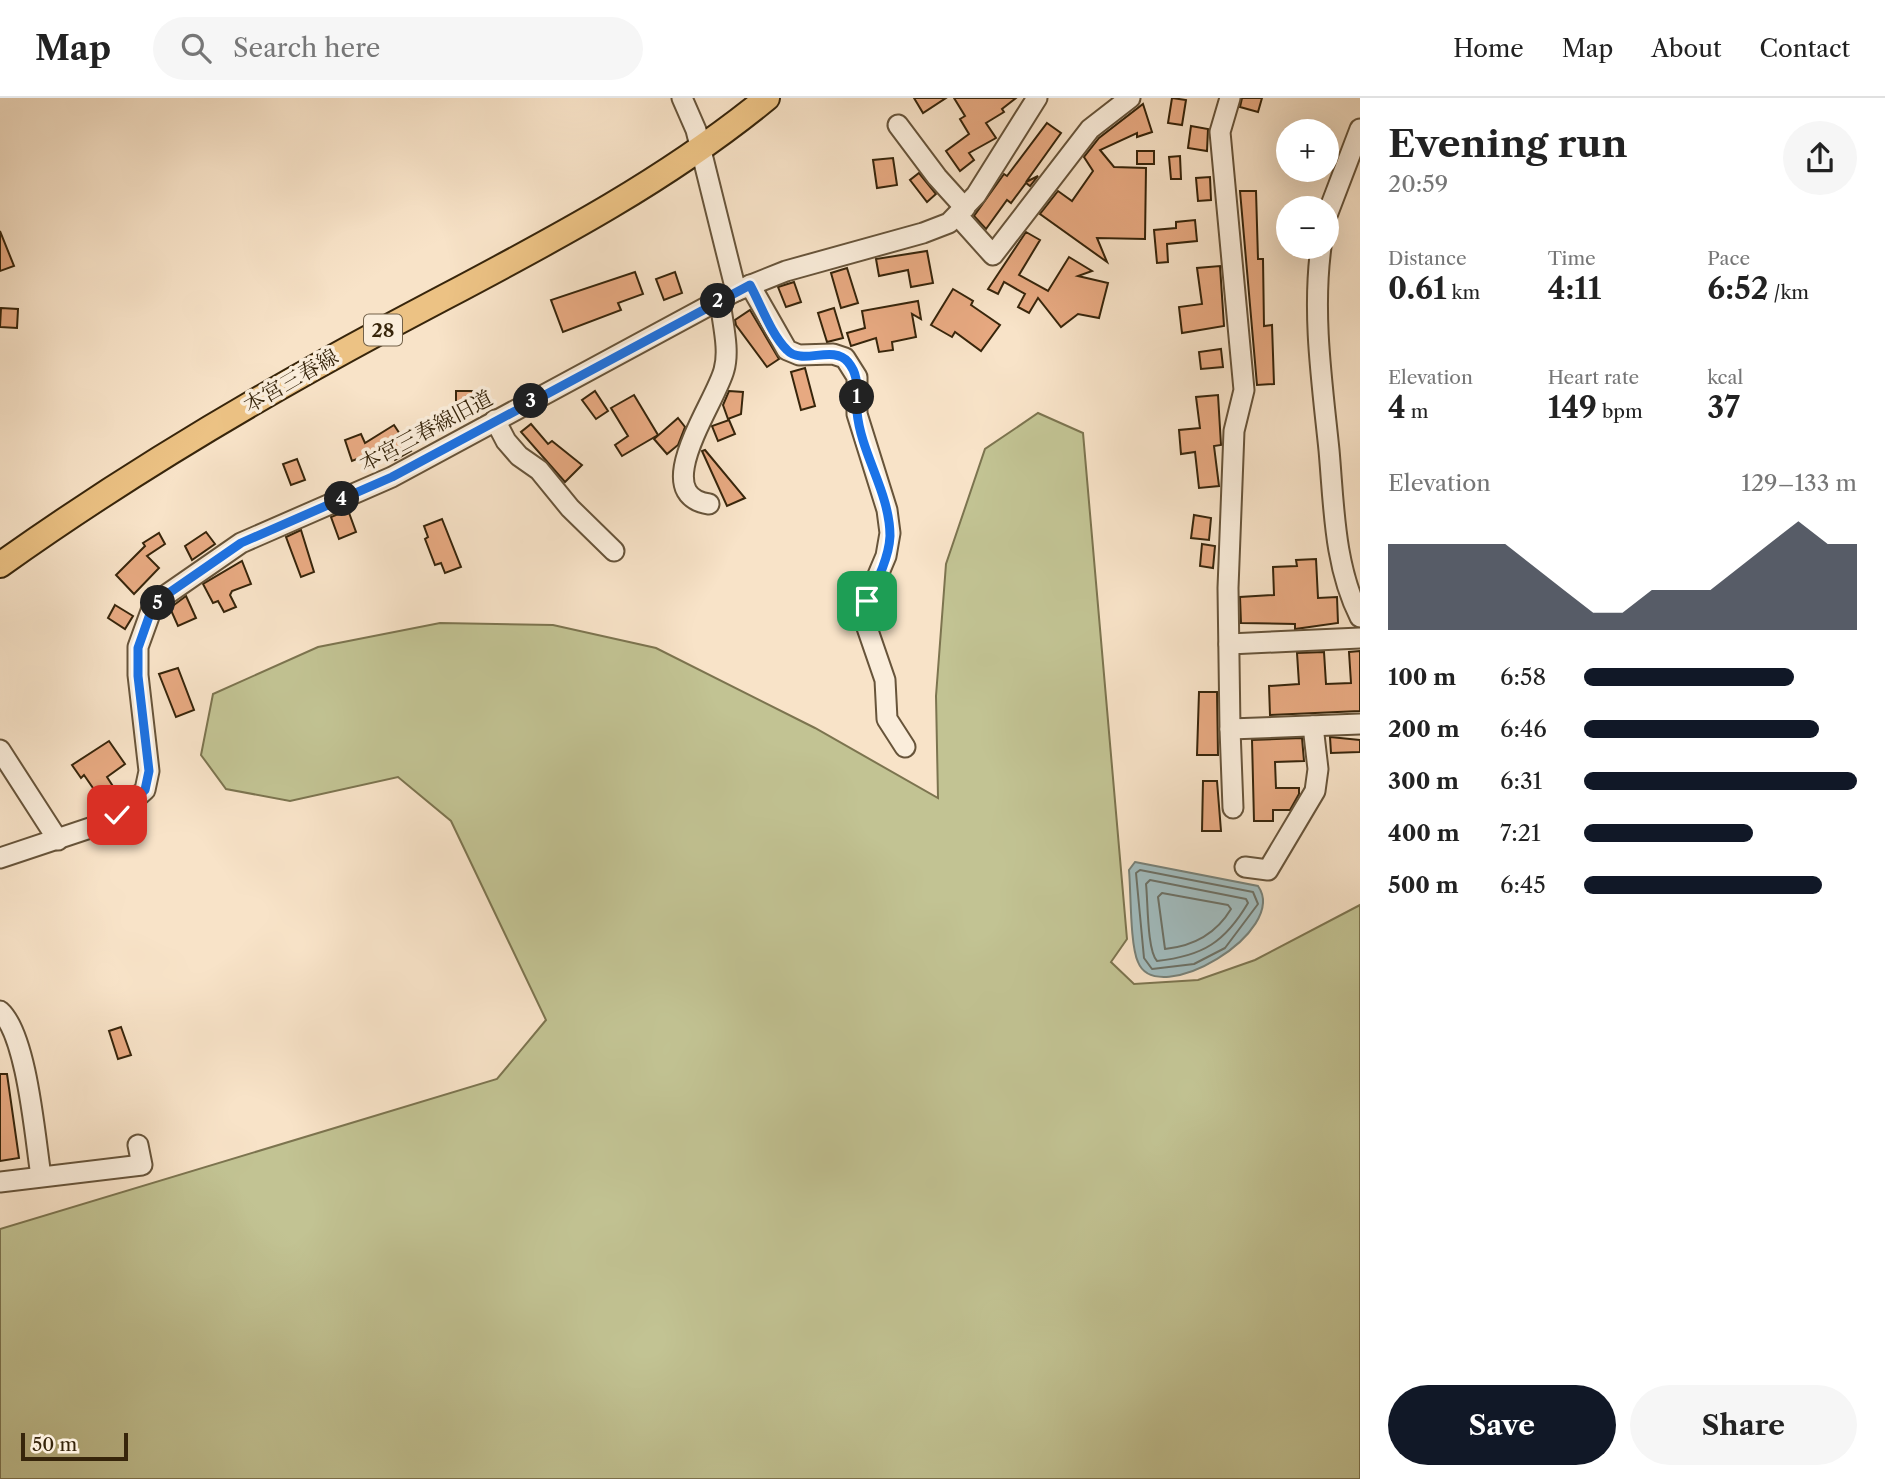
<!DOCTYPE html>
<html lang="en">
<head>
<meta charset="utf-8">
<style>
  body { margin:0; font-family:"Libre Caslon Text","Noto Serif JP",serif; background:#f6f6f6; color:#222; height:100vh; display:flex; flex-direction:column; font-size:26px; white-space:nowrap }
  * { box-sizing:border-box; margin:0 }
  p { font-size:23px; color:#767676 }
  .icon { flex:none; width:38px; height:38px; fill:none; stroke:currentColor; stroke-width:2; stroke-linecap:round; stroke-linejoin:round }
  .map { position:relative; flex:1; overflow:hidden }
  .drawer { display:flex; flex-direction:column; background:#fff; width:525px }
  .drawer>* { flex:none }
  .controls { position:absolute; left:1276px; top:21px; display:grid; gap:14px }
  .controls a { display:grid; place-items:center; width:63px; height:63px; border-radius:50%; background:#fff; box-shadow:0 7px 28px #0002; font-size:35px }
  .scale { position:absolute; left:21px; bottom:18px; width:107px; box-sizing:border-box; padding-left:7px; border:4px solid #37250b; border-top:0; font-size:19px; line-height:24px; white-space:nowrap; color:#37250b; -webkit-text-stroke:5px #faeddb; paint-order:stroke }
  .pin { position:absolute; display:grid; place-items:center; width:60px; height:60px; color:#fff; margin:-30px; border-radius:14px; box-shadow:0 4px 10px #0006 }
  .km { position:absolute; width:35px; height:35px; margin:-18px; border-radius:50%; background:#222; color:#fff; font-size:19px; line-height:35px; text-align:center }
  .round { display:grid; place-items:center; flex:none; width:74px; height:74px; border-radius:37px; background:#f6f6f6 }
  .headline { display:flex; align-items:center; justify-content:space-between; height:119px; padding:0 28px }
  h1 { font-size:38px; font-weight:800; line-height:52px }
  .metrics { display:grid; grid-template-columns:repeat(3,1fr); gap:10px; height:119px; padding:7px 28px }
  .metrics div { display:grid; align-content:center }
  .metrics b { font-size:30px; font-weight:800 }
  .metrics small { font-size:19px; font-weight:400 }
  .metrics p { font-size:19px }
  .chart { height:196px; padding:14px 28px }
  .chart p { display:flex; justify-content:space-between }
  .chart svg { width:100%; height:126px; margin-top:7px; fill:#111827; opacity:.7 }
  .action { display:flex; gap:14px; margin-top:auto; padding:14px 28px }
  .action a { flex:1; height:80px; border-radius:42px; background:#111827; color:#fff; font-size:28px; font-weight:800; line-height:80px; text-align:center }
  .action a+a { background:#f6f6f6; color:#222 }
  ul { padding:0 28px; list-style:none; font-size:23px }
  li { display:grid; grid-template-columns:112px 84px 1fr; align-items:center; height:52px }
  li i { height:18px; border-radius:9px; background:#111827 }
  header { display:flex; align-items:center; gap:42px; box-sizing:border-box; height:98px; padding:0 35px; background:#fff; border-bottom:2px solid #e0e0e0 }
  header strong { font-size:33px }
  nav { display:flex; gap:38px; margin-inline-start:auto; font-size:24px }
  .search { width:490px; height:63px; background:#f6f6f6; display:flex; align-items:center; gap:18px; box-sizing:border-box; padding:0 24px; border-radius:38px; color:#767676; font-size:26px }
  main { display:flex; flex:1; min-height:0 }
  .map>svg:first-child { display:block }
  .green { fill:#c2c393; stroke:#7c744f; stroke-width:2 }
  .water { fill:#a1bcbf; stroke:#778077; stroke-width:2 }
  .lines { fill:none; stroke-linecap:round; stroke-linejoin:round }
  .shore { stroke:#6c7065; stroke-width:2 }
  .building { fill:#e7a981; stroke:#37250b; stroke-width:2 }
  .minor-casing { stroke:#67543a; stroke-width:23 }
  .major-casing { stroke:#37250b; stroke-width:28 }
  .minor { stroke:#faeddb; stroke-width:19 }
  .major { stroke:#ecc284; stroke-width:24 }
  .route-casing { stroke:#fff; stroke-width:14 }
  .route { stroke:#1a73e8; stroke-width:9 }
  .labels { text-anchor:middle; stroke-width:7; stroke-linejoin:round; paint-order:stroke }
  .shield { fill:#faeddb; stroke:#726149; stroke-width:2 }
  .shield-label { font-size:19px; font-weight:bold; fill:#37250b }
  .street-label { font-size:21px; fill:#37250b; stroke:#faeddb }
</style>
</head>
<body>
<header>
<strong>Map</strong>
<div class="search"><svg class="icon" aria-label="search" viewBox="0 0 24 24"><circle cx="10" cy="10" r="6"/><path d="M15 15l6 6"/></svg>Search here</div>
<nav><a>Home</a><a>Map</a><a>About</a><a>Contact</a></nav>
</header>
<main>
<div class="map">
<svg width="1360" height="1381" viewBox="0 0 1360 1381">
  <rect width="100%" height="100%" fill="#f8e3c8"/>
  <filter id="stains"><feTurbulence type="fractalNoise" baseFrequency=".00286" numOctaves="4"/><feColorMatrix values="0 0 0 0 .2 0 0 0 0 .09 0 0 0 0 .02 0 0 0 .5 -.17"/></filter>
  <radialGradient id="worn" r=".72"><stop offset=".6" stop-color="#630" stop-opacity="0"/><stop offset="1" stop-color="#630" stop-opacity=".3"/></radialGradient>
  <!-- green -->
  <polygon class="green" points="1038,315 1083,335 1127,841 1111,864 1134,886 1198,882 1255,862 1360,807 1360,1381 0,1381 0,1131 497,981 546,922 451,723 398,679 290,703 226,691 201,657 213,596 318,549 440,525 553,527 656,550 815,630 938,700 936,598 946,466 985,351"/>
  <!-- water -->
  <path class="water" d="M 1135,764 L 1258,788 C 1290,833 1157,912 1138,864 C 1130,847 1131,794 1129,772 Z"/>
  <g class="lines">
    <!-- shore -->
    <g class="shore">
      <polygon points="1140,772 1253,794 1258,806 1225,850 1194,866 1152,871 1144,860 1136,775"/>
      <path d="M 1150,782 L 1246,801 L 1248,805 C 1225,844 1203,858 1157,863 C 1147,853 1148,803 1146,786 Z"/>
      <path d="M 1162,795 L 1228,807 L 1231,811 C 1216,836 1194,848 1165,851 L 1158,799 Z"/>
    </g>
  </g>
  <!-- building -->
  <g class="building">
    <polygon points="914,0 946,0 923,15"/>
    <polygon points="954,0 1016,0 1002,11 1004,14 986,25 996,40 969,55 974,62 960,73 946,53 969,36 960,21 965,18"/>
    <polygon points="1172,0 1186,2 1182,27 1168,25"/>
    <polygon points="1242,0 1262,0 1258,14 1240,9"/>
    <polygon points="1143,6 1152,34 1137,39 1137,35 1100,52 1114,69 1146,70 1145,141 1097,140 1107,164 1040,116 1058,93 1072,103 1093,73 1084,59 1099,40"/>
    <polygon points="1047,25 1061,35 1026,84 1038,78 1030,88 1026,85 1011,105 1007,102 986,131 974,118 1004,76 1007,78"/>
    <polygon points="1191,28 1208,31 1207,53 1188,50"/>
    <rect x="1137" y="53" width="17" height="13"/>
    <polygon points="1180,58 1181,81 1171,81 1169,59"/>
    <polygon points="893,60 897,87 877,90 873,62"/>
    <polygon points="919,75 936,96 927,104 910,82"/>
    <polygon points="1210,79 1211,102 1198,103 1196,80"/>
    <polygon points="1240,93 1256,93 1258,161 1263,161 1264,228 1272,227 1274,286 1257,287"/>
    <polygon points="1195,122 1197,143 1167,146 1168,164 1157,165 1154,132 1176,130 1176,124"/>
    <polygon points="0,133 14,168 0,173"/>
    <polygon points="1026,134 1040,142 1019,177 1048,193 1069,159 1092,173 1078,178 1108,185 1099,220 1078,216 1061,229 1038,200 1029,215 1018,209 1025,196 1004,184 998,196 988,191"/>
    <polygon points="927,153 933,185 911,189 908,172 879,178 876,161"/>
    <polygon points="1220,168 1224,228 1182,235 1179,209 1202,206 1197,170"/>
    <polygon points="847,170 858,205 841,210 831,175"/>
    <polygon points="635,174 643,196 618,205 621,212 563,234 551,202"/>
    <polygon points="675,174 682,195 664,202 656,181"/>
    <polygon points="794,184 801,204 786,209 778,189"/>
    <polygon points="953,191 973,203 971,207 1000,227 981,253 955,234 952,239 931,227"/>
    <polygon points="918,203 921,221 912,216 916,239 892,244 893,252 879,254 876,240 851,248 847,235 865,230 862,213"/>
    <polygon points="1,210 18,211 17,230 0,229"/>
    <polygon points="834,210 843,240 827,244 818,215"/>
    <polygon points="750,212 779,261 767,269 736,227 735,222"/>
    <polygon points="1221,251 1223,269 1201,271 1199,254"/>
    <polygon points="805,270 815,308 801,312 791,274"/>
    <polygon points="456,293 473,293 473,315 456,314"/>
    <polygon points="595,293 608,313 596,321 582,302"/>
    <polygon points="729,293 743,294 741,316 728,321 723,307"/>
    <polygon points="634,297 658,337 622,358 615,347 628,338 611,310"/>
    <polygon points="1218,297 1221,347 1214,348 1219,388 1199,390 1195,354 1181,356 1179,332 1200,330 1196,299"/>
    <polygon points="678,320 685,329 678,347 667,356 654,341"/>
    <polygon points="729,322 735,336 718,343 712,328"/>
    <polygon points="531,326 548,346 552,343 582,367 565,384 521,334"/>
    <polygon points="394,327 411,353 395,362 387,349 352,363 345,342 361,336 365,345"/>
    <polygon points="705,352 745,400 727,408 702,353"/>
    <polygon points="297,361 305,382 291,387 283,366"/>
    <polygon points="348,412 356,434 339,441 331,419"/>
    <polygon points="1194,417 1211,420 1209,442 1191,440"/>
    <polygon points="442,421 461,469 445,475 441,465 435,467 425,441 428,439 424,428"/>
    <polygon points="301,432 314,474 301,479 286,439"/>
    <polygon points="206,434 215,446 192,462 185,448"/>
    <polygon points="159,435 165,446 147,458 159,470 134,496 116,477 145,448 143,445"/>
    <polygon points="1202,446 1215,448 1213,470 1200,468"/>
    <polygon points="1316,461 1318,500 1337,499 1338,525 1295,531 1295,526 1241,525 1240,499 1274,497 1273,469 1297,468 1296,462"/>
    <polygon points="242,463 251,486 232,493 230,497 236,509 224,514 218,503 213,505 203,486"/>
    <polygon points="186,498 196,520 178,528 170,510"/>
    <polygon points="115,507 133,518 125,531 108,520"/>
    <polygon points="1360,553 1360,613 1270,617 1269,588 1299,586 1297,555 1324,554 1326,586 1351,585 1349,554"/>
    <polygon points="178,570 194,612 176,619 159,576"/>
    <polygon points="1199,594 1217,594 1218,657 1197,657"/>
    <polygon points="1330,639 1360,642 1360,654 1331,655"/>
    <polygon points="1302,640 1304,663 1275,664 1276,690 1299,690 1299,696 1290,712 1273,712 1273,723 1254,723 1252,642"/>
    <polygon points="109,643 125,666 107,679 116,693 102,703 84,677 81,680 72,667"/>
    <polygon points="1203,683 1217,683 1221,733 1202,733"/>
    <polygon points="121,929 131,957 118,961 109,933"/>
    <polygon points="0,976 7,976 19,1060 0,1063"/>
  </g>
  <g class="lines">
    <!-- minor casing -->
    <g class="minor-casing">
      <g id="minor">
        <polyline points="682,0 696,32 736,193"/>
        <polyline points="1230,0 1220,34 1244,292 1234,333 1228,490 1230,631 1360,626"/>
        <polyline points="898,27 937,79 965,110"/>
        <polyline points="958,118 993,157 1090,31 1130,0"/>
        <polyline points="1326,120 1360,31"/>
        <path d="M 1321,149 C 1312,216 1322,284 1329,352 C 1334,408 1334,468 1360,519"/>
        <polyline points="750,187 787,252 799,257 833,256 845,260 857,279 857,316 887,412 890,435 886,458 867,503 864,521 885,582 887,621 905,649"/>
        <polyline points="495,322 506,343 519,358 539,372 570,410 614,453"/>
        <path d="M 709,406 C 647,397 716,304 724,272 C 730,251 722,224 720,202"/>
        <polyline points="1229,546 1360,540"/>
        <polyline points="1230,631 1233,710"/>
        <polyline points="0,652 58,742"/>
        <polyline points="0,760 99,727 117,717 145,692 149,673 138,577 138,549 151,513 166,497 241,445 392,379 736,193 786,173 923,135 949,125 976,97 1037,0"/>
        <polyline points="1245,769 1268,772 1315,693 1318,671 1313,628"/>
        <path d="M 0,913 C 27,937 35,1040 41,1078"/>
        <polyline points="0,1084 142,1067 138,1047"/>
      </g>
    </g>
    <!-- major casing -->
    <g class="major-casing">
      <path id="major" d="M 0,467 C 122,380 251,303 383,232 C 515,161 650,96 767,0"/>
    </g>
    <!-- minor -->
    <use href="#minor" class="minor"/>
    <!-- major -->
    <use href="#major" class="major"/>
  </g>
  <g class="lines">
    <!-- route casing -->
    <g class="route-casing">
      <path id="route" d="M 117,717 L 145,692 L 149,673 L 138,578 L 138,550 L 151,513 L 166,497 L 241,445 L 392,379 L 750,187 C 761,207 771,236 787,252 C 802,268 833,246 848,264 C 862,281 854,295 857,314 C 861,356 890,395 890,438 C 889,460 877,483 867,503"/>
    </g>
    <!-- route -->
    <use href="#route" class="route"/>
  </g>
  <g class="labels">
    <!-- shield labels -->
    <rect class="shield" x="364" y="216.5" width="38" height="31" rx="5"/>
    <g class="shield-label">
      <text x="383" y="239">28</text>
    </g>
    <!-- street labels -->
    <g class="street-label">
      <text transform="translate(291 283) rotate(-30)" y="7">本宮三春線</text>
      <text transform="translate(426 333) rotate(-28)" y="7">本宮三春線旧道</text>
    </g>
  </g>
  <rect width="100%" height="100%" filter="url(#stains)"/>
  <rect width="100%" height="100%" fill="url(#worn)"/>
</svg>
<div class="controls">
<a>+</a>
<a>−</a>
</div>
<div class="scale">50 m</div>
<div class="pin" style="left:867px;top:503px;background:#1e9e55"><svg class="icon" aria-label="arrive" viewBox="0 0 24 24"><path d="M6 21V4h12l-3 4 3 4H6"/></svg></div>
<div class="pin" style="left:117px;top:717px;background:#d93025"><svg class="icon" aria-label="check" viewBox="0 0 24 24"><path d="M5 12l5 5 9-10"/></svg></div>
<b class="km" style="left:857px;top:299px">1</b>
<b class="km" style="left:718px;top:203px">2</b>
<b class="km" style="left:531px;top:303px">3</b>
<b class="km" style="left:342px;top:401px">4</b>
<b class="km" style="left:158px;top:505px">5</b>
</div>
<section class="drawer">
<div class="headline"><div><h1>Evening run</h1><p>20:59</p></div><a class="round"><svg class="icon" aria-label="share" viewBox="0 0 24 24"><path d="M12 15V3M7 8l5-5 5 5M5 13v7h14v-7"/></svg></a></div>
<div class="metrics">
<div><p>Distance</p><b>0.61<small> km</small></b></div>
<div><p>Time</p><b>4:11</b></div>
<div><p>Pace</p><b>6:52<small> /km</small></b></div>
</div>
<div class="metrics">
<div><p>Elevation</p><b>4<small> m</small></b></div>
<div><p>Heart rate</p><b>149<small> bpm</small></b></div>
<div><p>kcal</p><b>37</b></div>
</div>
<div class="chart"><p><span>Elevation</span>129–133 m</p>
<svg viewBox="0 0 160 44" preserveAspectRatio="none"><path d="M0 44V14L10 14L20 14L30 14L40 14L50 22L60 30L70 38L80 38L90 30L100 30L110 30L120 22L130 14L140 6L150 14L160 14V44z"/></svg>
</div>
<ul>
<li><b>100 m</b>6:58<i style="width:77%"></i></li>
<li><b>200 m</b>6:46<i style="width:86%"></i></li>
<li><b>300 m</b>6:31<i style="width:100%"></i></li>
<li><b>400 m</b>7:21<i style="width:62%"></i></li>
<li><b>500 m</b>6:45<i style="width:87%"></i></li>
</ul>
<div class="action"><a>Save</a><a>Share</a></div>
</section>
</main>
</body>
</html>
